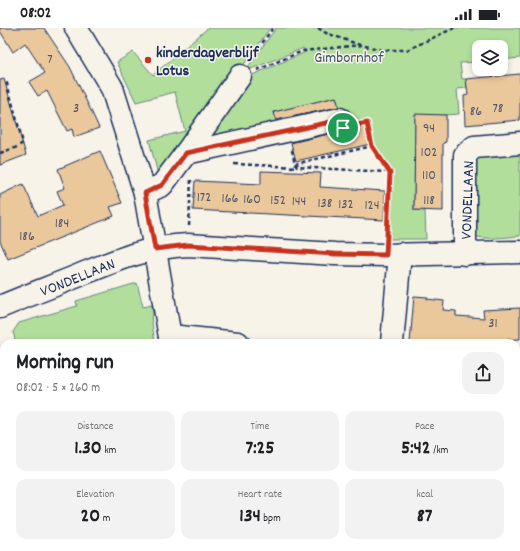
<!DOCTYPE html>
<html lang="en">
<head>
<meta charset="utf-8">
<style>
  body { margin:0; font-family:Dekko,sans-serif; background:#f2f2f2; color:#202124; height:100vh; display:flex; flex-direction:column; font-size:15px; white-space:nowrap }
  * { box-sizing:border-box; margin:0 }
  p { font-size:13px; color:#757577 }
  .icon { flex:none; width:22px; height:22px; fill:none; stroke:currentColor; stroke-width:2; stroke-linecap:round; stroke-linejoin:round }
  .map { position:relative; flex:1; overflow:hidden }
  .drawer { position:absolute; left:0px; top:311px; width:520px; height:212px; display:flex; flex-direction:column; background:#fff; border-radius:12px 12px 0 0; box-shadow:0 2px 6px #0003 }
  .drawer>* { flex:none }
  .buttons { position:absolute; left:472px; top:12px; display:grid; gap:8px }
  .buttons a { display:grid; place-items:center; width:36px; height:36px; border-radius:8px; background:#fff; box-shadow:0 2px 6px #0003; font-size:20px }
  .pin { position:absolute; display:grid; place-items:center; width:34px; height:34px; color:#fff; margin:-17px; border:2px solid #fff; border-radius:50%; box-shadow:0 1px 4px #0007 }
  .round { display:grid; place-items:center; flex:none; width:42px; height:42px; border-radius:12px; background:#f2f2f2 }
  .headline { display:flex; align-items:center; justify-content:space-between; height:68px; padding:0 16px }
  h1 { font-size:22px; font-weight:700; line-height:30px }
  .figures { display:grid; grid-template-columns:repeat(3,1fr); gap:6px; height:68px; padding:4px 16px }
  .figures div { display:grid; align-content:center; border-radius:10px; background:#f2f2f2; text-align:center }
  .figures b { font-size:20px; font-weight:700 }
  .figures small { font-size:11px; font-weight:400 }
  .figures p { font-size:11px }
  .status { display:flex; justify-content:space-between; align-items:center; height:28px; padding:0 20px; background:#fff; direction:ltr }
  .status svg { height:11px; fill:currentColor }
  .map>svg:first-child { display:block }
  .green { fill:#b2de9c; stroke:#66867d }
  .building { fill:#ebc89c; stroke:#1b2f5e }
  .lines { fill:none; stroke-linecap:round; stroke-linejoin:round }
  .minor-casing { stroke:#1b2f5e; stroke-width:25 }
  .path { stroke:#1b2f5e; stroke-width:2.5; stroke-dasharray:4 3; stroke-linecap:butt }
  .minor { stroke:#f7f3e8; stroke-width:22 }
  .route-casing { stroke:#fff; stroke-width:8 }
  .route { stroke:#c8321e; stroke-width:5 }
  .poi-dot { fill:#c8321e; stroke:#f7f3e8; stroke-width:1.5 }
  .labels { text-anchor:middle; stroke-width:3; stroke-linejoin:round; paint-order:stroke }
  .number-label { font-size:14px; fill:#4f556e }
  .poi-label { font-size:16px; font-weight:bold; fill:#1b2f5e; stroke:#f7f3e8; text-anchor:start }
  .park-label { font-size:16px; fill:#39526a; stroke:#f7f3e8 }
  .street-label { font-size:16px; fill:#1b2f5e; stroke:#f7f3e8 }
</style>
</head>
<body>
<div class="status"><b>08:02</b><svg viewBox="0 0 49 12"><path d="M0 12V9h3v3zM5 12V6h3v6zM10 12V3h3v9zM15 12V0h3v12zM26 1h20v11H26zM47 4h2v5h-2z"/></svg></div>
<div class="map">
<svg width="520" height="523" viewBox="0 0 520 523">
  <rect width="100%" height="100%" fill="#f7f3e8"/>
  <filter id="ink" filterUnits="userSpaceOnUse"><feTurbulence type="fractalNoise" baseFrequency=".025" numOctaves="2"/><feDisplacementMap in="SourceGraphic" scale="8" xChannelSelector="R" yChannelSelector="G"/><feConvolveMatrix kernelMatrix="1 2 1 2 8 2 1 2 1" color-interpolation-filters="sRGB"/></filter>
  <g filter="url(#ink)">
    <!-- green -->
    <g class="green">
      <polygon points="208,0 270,0 160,154 149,112 185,103 175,64 136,74 117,34 133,24 153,47"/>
      <polygon points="276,0 520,0 520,30 501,32 501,19 479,19 479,34 460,35 462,51 466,51 467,60 457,61 459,86 444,87 415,87 414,182 425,183 426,211 389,211 392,145 374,119 368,94 343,100 336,69 274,84 277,99 195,118 245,50 306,24 303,20 301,21 251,41 248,39"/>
      <path d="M 520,124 L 520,208 C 504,209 486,213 471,207 L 473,129 Z"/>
      <polygon points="137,255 143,279 152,277 153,287 151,288 155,315 16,315 13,304 19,295 77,278 76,273"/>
    </g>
    <!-- building -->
    <g class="building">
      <polygon points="0,0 44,0 70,39 94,89 99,100 74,109 72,101 67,103 47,63 38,68 29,54 45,45 25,15 13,24 0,3"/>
      <polygon points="520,46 520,92 465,97 464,68 468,67 466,51"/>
      <polygon points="4,51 26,127 0,137 0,52"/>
      <polygon points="336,69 339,79 276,92 274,84"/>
      <polygon points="415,86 446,87 446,114 443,115 443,183 414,182"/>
      <polygon points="366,97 370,116 296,133 291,115"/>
      <polygon points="100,123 122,175 110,179 114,188 8,231 0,213 0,167 23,156 38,188 63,177 57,163 65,160 58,141"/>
      <polygon points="261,143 321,145 320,159 385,163 384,192 193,182 195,153 261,156"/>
      <polygon points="414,268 427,269 427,271 444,273 443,282 456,283 456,288 484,290 483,282 520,280 520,311 486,313 486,315 410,315"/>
    </g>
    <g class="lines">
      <!-- minor casing -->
      <g class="minor-casing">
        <g id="minor">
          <polyline points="76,0 112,60 145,165 171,315"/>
          <polyline points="186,125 240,48"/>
          <polyline points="145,165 162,157 186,125 340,91"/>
          <polyline points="465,226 465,127 474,119 520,115"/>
          <path id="s1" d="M 0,279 C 26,268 53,258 80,247 C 117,232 146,219 188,217 L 335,226 L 385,227 L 520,224"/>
          <polyline points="170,308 238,315"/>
          <polyline points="392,315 400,226"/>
          <polyline points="0,346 4,361"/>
          <polyline points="516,496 520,498"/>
          <polyline points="47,519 48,523"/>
          <polyline points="197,519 198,523"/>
          <polyline points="381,523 381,519"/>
        </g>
      </g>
      <!-- path -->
      <g class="path">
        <polyline points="318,0 326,5 360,17"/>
        <polyline points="250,32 273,0"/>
        <polyline points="257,42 303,23 361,17 383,22 407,22 454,0"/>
        <polyline points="357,97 367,95 372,118 390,145 386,208"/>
        <polyline points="292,122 295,136 372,118"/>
        <polyline points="0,125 15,120 23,115 6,52"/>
        <polyline points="234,136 297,139"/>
        <polyline points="295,136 297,139 388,144"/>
        <polyline points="189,198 191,151"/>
        <polyline points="314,519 341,523"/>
      </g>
      <!-- minor -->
      <use href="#minor" class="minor"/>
    </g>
  </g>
  <g class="lines" filter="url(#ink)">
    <!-- route casing -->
    <g class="route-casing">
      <polygon id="route" points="340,92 343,100 367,95 372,118 390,145 386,227 335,226 188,217 155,221 145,165 162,157 186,125"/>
    </g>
    <!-- route -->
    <use href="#route" class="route"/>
  </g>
  <!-- markers -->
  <circle class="poi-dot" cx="148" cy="32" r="4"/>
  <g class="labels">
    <!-- number labels -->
    <g class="number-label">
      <text x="50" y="35">7</text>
      <text x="76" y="84">3</text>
      <text x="498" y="84">78</text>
      <text x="476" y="87">86</text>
      <text x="429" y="104">94</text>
      <text x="429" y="128">102</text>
      <text x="429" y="151">110</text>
      <text x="204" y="173">172</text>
      <text x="230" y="174">166</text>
      <text x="252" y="175">160</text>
      <text x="278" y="176">152</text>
      <text x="429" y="176">118</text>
      <text x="299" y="177">144</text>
      <text x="325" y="179">138</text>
      <text x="346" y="180">132</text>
      <text x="372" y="181">124</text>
      <text x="62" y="199">184</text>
      <text x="27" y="212">186</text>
      <text x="493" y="299">31</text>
    </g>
    <!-- poi labels -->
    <g class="poi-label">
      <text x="156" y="29">kinderdagverblijf<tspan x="156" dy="18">Lotus</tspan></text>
    </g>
    <!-- park labels -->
    <g class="park-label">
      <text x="349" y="34">Gimbornhof</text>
    </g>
    <!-- street labels -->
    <g class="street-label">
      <text transform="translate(466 172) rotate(-88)" y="6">VONDELLAAN</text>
      <text dy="6" stroke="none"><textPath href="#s1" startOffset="83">VONDELLAAN</textPath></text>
    </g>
  </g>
</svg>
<div class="buttons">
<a><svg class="icon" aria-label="layers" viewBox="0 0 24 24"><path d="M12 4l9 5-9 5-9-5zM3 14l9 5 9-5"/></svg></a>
</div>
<div class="pin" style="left:343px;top:100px;background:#1e9e55"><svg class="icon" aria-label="arrive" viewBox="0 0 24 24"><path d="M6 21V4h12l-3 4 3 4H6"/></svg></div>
<section class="drawer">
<div class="headline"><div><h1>Morning run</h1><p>08:02 · 5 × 260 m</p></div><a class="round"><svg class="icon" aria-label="share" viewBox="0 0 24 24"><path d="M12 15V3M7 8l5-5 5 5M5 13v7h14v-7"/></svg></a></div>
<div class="figures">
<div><p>Distance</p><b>1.30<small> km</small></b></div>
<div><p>Time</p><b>7:25</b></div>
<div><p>Pace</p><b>5:42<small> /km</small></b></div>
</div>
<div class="figures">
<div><p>Elevation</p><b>20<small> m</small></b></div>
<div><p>Heart rate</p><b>134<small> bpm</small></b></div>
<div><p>kcal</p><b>87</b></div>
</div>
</section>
</div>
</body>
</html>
